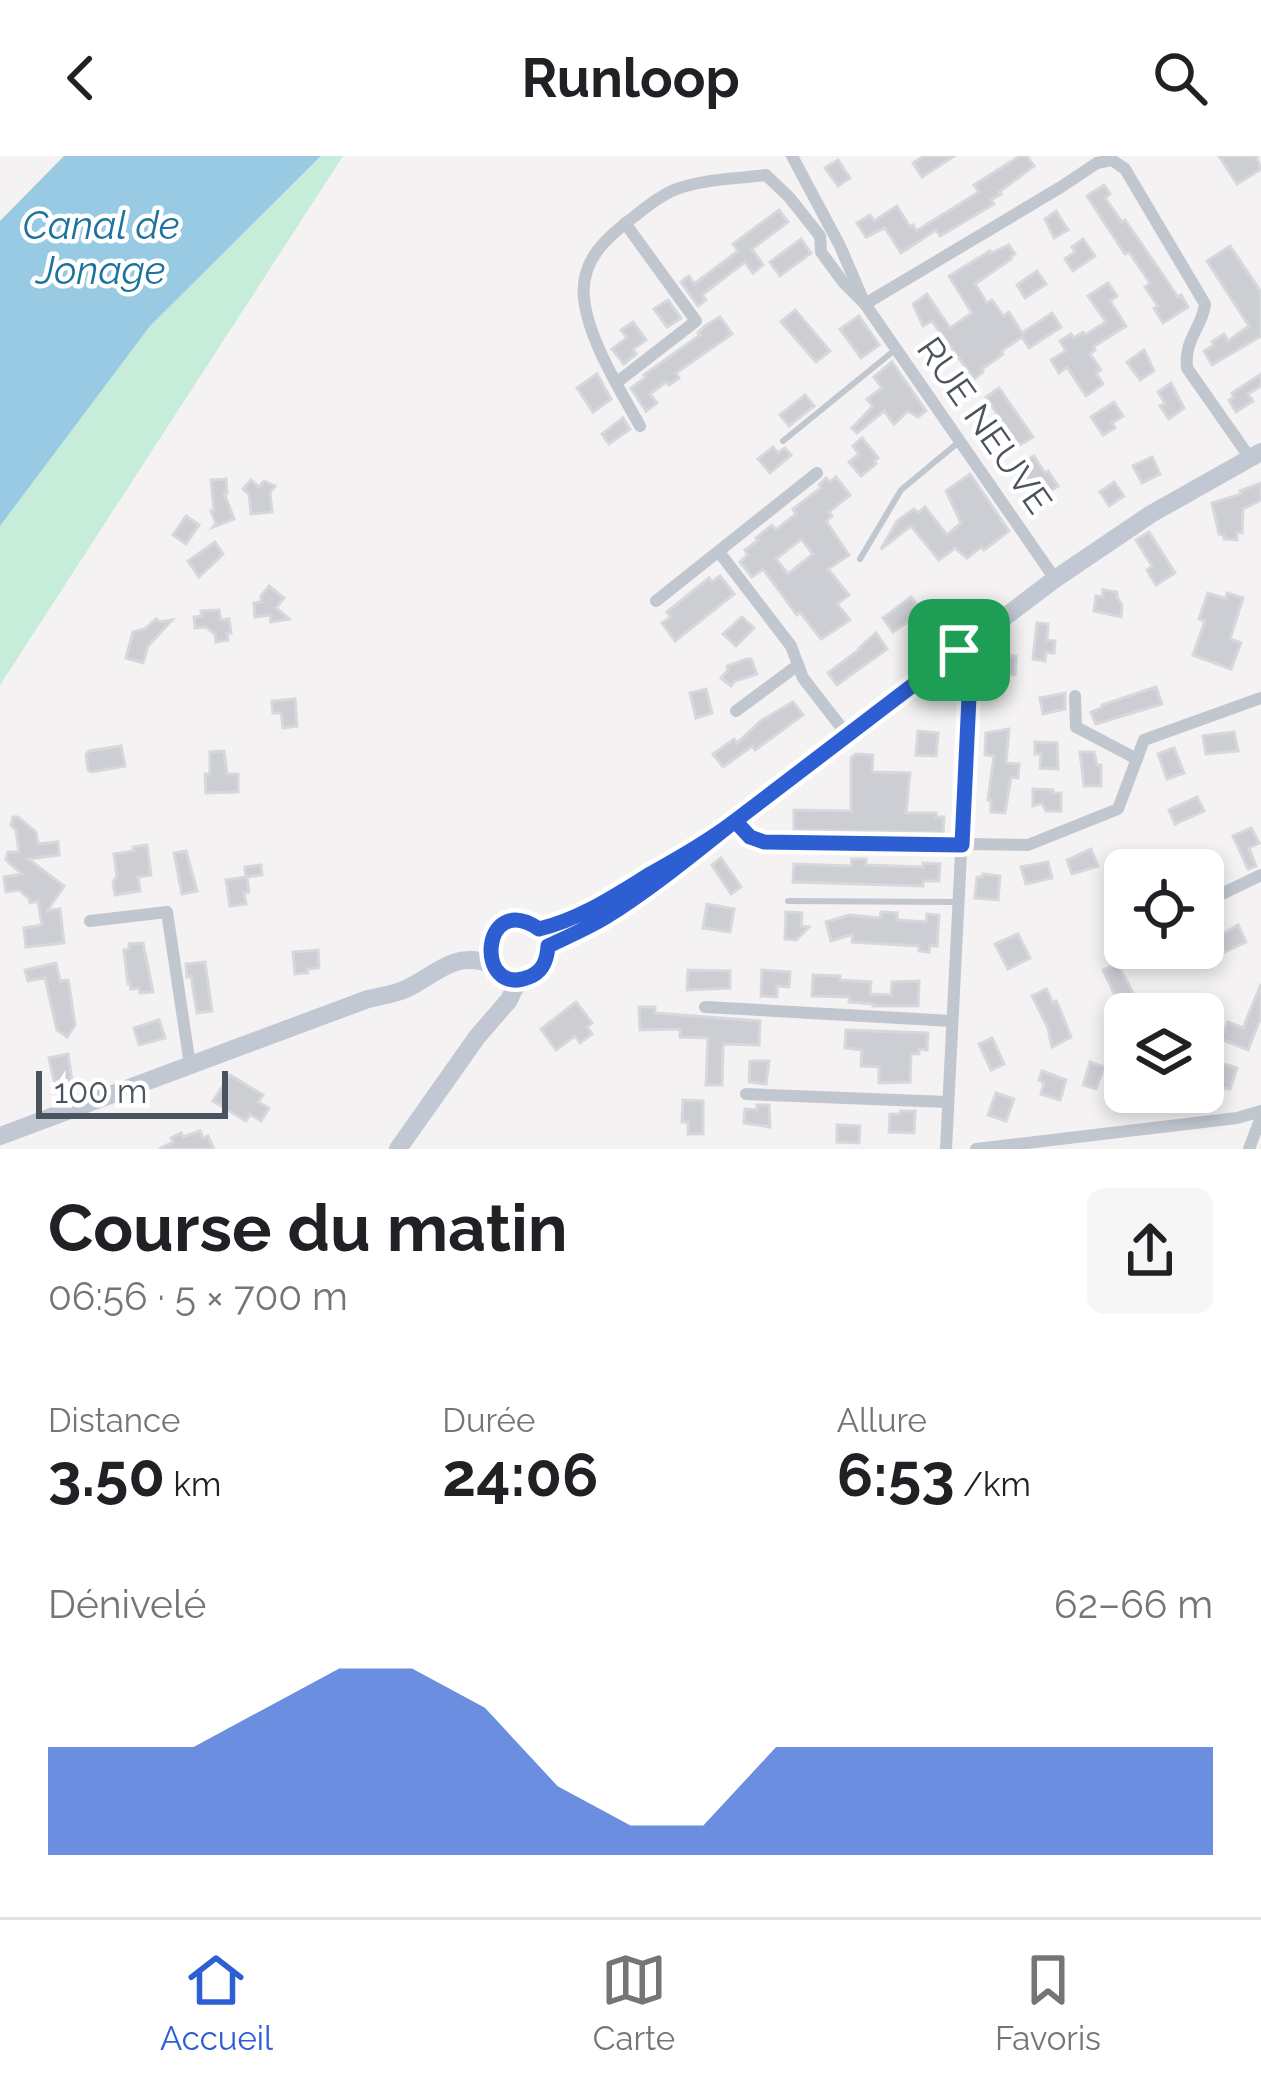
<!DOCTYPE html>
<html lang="fr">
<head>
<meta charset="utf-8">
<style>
  body { margin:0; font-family:Raleway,sans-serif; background:#f6f6f6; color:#202124; height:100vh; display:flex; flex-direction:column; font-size:45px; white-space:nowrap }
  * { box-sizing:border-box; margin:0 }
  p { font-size:39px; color:#757577 }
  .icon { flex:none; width:66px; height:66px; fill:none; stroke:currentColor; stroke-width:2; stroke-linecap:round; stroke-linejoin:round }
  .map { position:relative; height:993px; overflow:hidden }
  .drawer { display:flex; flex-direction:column; background:#fff; flex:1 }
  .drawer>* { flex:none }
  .buttons { position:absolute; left:1104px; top:693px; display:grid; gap:24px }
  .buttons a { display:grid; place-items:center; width:120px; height:120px; border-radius:18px; background:#fff; box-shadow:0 6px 18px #0003; font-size:60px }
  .scale { position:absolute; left:36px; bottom:30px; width:192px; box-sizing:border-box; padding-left:12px; border:6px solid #4b535e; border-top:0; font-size:33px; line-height:42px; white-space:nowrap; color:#4b535e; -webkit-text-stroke:9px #fff; paint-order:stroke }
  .pin { position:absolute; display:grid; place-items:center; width:102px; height:102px; color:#fff; margin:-51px; border-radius:24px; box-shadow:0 6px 18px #0006 }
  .round { display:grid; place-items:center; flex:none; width:126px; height:126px; border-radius:18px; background:#f6f6f6 }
  .headline { display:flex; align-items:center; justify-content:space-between; height:204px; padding:0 48px }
  h1 { font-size:66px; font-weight:700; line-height:90px }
  .figures { display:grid; grid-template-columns:repeat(3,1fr); gap:18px; height:204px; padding:12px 48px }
  .figures div { display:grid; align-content:center }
  .figures b { font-size:60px; font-weight:700 }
  .figures small { font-size:33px; font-weight:400 }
  .figures p { font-size:33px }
  .chart { height:336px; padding:24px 48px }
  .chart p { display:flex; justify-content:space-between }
  .chart svg { width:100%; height:216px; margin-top:12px; fill:#2d5fd3; opacity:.7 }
  header { display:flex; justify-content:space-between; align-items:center; height:156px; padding:0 48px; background:#fff; font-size:54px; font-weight:700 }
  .dock { display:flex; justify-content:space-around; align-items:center; height:168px; border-top:3px solid #e0e0e0; background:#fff; font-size:33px; color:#757577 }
  .dock a { display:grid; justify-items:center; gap:6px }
  .dock .active { color:#2d5fd3 }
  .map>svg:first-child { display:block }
  .green { fill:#c6ecda }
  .water { fill:#98cae4 }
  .building { fill:#ccced4; stroke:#d7d8dc; stroke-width:3; fill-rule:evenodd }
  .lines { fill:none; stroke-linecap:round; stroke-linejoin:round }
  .service { stroke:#c1c7cf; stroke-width:6 }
  .minor { stroke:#c1c7cf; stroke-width:12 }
  .secondary { stroke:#c2c8d3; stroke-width:18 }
  .route-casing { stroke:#fff; stroke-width:24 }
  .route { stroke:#2d5fd3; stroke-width:15 }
  .labels { text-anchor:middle; stroke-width:9; stroke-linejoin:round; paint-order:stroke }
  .street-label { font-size:36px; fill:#4b535e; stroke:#fff }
  .water-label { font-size:39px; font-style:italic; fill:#1c73a0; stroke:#fff }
</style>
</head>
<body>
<header><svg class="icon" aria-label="back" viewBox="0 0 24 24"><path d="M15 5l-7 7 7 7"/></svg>Runloop<svg class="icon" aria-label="search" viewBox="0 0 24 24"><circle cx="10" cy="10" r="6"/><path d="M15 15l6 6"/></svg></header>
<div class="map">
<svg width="1261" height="993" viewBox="0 0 1261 993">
  <rect width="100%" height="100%" fill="#f4f2f2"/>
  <!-- green -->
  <polygon class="green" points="321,0 343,0 0,529 0,370 150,170"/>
  <!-- water -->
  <polygon class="water" points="64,0 321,0 150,170 0,370 0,65"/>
  <!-- building -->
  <g class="building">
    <polygon points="924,0 954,0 922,21 913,7"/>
    <polygon points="1020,0 1027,0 1034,10 999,36 1001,38 991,44 994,48 940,80 936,74 901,97 885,72 866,81 857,67 870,59 874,65 897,50 910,71 913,69 916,75 979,36 974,29"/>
    <polygon points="1219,0 1256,0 1261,13 1237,28"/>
    <polygon points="838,4 850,22 838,30 825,12"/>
    <polygon points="1104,29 1110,38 1105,42 1122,66 1125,64 1178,141 1181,139 1188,151 1163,167 1154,152 1158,150 1145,131 1150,127 1129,96 1125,98 1087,40"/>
    <polygon points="779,54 788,66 752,93 763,109 753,117 745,106 702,139 706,144 698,150 681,126 689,120 694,128 738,95 733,88"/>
    <polygon points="1056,55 1068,74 1054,82 1045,63"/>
    <polygon points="801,83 811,97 780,120 770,106"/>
    <polygon points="1083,83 1095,100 1073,115 1065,103 1075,96 1072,91"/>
    <polygon points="1009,89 1015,98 1010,101 1011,103 975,128 987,147 992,144 1003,160 1009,156 1022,177 1052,157 1061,171 1029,192 1022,181 1001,195 1003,198 982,213 983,216 974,223 932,165 923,170 913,148 927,138 950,172 972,157 949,120 990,95 991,97"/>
    <polygon points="1230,90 1261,136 1261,180 1212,209 1204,195 1214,189 1212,186 1224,178 1228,185 1249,170 1207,105"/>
    <polygon points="1037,115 1046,128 1025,142 1017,129"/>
    <polygon points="1108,127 1117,140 1110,145 1126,170 1093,191 1095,194 1090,198 1101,214 1096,217 1103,228 1086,240 1067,211 1059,217 1051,204 1066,195 1060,185 1071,178 1074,182 1083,176 1085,179 1106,166 1088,140"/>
    <polygon points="668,144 681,162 667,171 654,153"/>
    <polygon points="795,154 830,195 816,206 781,166"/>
    <polygon points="859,160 879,189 861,202 840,173"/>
    <polygon points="720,161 732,178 676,217 679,222 669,229 666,226 650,238 657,247 646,255 631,232 646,221 644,219 700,179 698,177 705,170"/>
    <polygon points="633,166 646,184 633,193 636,198 624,208 612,193 627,182 621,174"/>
    <polygon points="1144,194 1154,215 1140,224 1127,206"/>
    <polygon points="892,206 926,255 918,261 908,255 894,268 884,255 857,277 852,272 873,250 867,243 882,232 874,221"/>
    <polygon points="597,218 611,243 593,256 577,232"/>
    <polygon points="1261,218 1261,230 1248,238 1253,245 1236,256 1229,244 1234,241 1232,237"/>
    <polygon points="1171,227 1184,252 1169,263 1160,250 1165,247 1158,236"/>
    <polygon points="999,232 1033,281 1018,290 986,241"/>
    <polygon points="805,239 814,250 789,270 780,259"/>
    <polygon points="1114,246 1123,260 1112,267 1115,272 1103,279 1091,261"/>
    <polygon points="623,262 630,273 609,288 602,278"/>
    <polygon points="862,282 878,302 874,305 876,308 861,320 849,306 859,298 853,290"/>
    <polygon points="773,291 778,297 785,292 791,299 770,317 758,303"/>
    <polygon points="1034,300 1045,317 1048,315 1058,330 1037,343 1024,324 1021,326 1013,313"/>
    <polygon points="1152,301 1160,318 1142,327 1133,310"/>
    <polygon points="970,318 1009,375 984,394 981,391 967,402 955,392 939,404 911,370 881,393 897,365 914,353 918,357 925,351 947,379 961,367 946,335"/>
    <path d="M 836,321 L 850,339 L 829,356 L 832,360 L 826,365 L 849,399 L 828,413 L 849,439 L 837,448 L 850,464 L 821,483 L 800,456 L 797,459 L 763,413 L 752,421 L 740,406 L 748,399 L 745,394 L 758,384 L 756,382 L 772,369 L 776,374 L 796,358 L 793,353 L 821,332 L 819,329 L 826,322 L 830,326 ZM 801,383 L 813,398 L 788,418 L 776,403 Z"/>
    <polygon points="226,323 227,337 224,337 234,363 213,371 216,367 211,355 214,354 211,324"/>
    <polygon points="251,324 259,331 264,325 275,330 270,336 272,356 251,358 249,338 243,333"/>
    <polygon points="1114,326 1124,340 1109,350 1100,336"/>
    <polygon points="1261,327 1261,344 1243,353 1242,377 1237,376 1237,384 1224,383 1224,379 1219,378 1212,347 1241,338 1240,335"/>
    <polygon points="186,360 199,369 186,388 173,379"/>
    <polygon points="1149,376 1175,417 1156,429 1147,414 1152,410 1136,384"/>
    <polygon points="215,386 223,398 199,421 188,405"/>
    <polygon points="720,420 734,438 675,485 662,467 671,461 667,456 709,422 712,426"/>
    <polygon points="269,430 284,442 276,452 289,463 271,466 270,459 255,461 254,447 261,446 261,440"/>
    <polygon points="1103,434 1117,436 1117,441 1122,449 1121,461 1094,455 1096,440 1103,441"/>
    <polygon points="1208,437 1226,443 1227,437 1243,442 1230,483 1241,487 1231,513 1193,499 1205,465 1199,463"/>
    <polygon points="911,441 922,456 893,476 883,462"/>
    <polygon points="219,454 221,464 229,463 231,477 227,477 228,484 216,486 215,478 206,471 195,472 194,461 202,460 201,455"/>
    <polygon points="742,461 754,472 736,490 723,478"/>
    <polygon points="156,463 160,466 172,464 148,490 143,507 126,502 133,476 145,473"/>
    <polygon points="1037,467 1048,468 1047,484 1055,485 1054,497 1046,496 1045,505 1033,503"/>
    <polygon points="876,477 887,493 837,529 828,517 860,493 859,492"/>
    <polygon points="980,497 1016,500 1015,519 998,518 997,535 982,533 983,514 978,512"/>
    <polygon points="747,503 751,503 757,518 735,525 731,530 721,522 728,514 727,510"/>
    <polygon points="1156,531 1162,548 1096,568 1091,556 1102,552 1102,549"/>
    <polygon points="706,533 712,557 696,562 690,537"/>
    <polygon points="1065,537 1065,553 1043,558 1040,542"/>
    <polygon points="295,543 297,570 283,572 281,557 273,557 272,545"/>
    <polygon points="793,546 803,559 755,594 752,590 723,611 713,598 734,583 737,587 762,564"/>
    <polygon points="1009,573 1006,607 1019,608 1018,622 1011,621 1005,657 991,656 991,644 988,644 994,600 985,599 986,577"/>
    <polygon points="918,575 938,577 936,600 916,599"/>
    <polygon points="1234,576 1238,595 1206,598 1203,580"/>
    <polygon points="1035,586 1057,587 1058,613 1040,612 1041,598 1035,598"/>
    <polygon points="121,590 125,610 92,616 88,614 86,599 89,595"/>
    <polygon points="1174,592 1184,617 1167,623 1158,598"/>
    <polygon points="224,595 227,618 238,618 238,636 206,637 205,618 210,618 210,596"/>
    <polygon points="1080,596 1094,596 1097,609 1101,609 1101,630 1084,630"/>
    <polygon points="856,598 873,599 872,616 910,617 906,657 936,657 936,661 944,661 943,677 794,674 794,654 851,655 851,602"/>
    <polygon points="1033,633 1053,634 1053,637 1061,637 1061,655 1046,655 1042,647 1033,650"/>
    <polygon points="1197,641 1204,655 1175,668 1169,654"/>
    <polygon points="13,661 18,661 36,676 38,688 58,686 59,699 28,703 64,730 47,755 60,753 64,787 26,791 24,772 42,769 38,745 30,747 29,742 19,734 6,736 4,721 22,718 6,704 8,696 19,696 16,674 11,669"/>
    <polygon points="1251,672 1259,687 1249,692 1256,710 1248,713 1233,680"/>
    <polygon points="147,689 151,719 138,721 140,735 115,739 113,726 117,721 114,698 134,695 133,691"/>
    <polygon points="1091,693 1098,710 1072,718 1067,704"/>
    <polygon points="186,695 197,735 182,738 174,697"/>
    <polygon points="1210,695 1218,711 1203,719 1203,714 1179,714"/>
    <polygon points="721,702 741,731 731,738 712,709"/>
    <polygon points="852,703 866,703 866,709 923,711 923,707 940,708 939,725 923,725 923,730 793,726 794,708 851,710"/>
    <polygon points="1048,706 1052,722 1026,728 1021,711"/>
    <polygon points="261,709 262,719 247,721 249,736 244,737 246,748 230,750 226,724 246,721 245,711"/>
    <polygon points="983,718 1000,720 998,744 975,742 977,721 983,721"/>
    <polygon points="707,748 734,753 730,776 703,772"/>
    <polygon points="786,756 802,757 801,770 809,771 796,784 785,783"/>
    <polygon points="881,756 897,757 897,764 926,766 927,758 939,759 937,790 930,789 929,796 919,795 919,790 852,786 853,778 831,785 826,766 849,759 880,762"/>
    <polygon points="1238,769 1246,786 1220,798 1213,784"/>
    <polygon points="1018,778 1030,802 1008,813 995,788"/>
    <polygon points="143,787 153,836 140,837 139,832 131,833 130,828 128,828 124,794 129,793 129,788"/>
    <polygon points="318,794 319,812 307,813 308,817 295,818 293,796"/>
    <polygon points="205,806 212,855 197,857 191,820 187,821 186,808"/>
    <polygon points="56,807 60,825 68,824 70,835 75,869 67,881 57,874 45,822 28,825 25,814"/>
    <polygon points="1117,808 1129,829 1143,858 1124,858 1103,814"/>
    <polygon points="688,814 730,815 730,832 687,834"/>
    <polygon points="762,814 790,816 789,831 777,830 777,841 761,840"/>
    <polygon points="813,819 840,820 840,824 871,826 870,838 891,839 892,826 919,825 918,850 873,850 873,848 849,846 850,841 812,840"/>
    <polygon points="1261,828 1261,861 1248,894 1221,883 1228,866 1243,872"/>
    <polygon points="1046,833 1053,847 1056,845 1059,851 1071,881 1052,891 1048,872 1032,840"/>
    <polygon points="576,846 592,867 587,871 592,878 580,887 575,880 556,894 541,873"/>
    <polygon points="639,851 655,851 655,857 760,865 759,889 723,888 722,929 706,929 708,882 680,881 680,873 640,874"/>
    <polygon points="159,864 165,882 139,889 134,872"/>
    <polygon points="846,874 928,877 927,894 919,893 919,898 911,898 910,926 879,927 879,911 861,910 862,894 845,892"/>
    <polygon points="992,882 1004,908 991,914 979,888"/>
    <polygon points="68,898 72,925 55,929 49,902"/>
    <polygon points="750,905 769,905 766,928 749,926"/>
    <polygon points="1090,906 1104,911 1096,933 1083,929"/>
    <polygon points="1217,906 1237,912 1230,933 1209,930"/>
    <polygon points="1042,915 1066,924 1060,944 1041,938 1044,927 1039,924"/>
    <polygon points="230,919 263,939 258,946 269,952 261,965 250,958 246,965 213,945"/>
    <polygon points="996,937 1014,943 1006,965 988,959"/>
    <polygon points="683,944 703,945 703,978 688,978 688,966 682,966"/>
    <polygon points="757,949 769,949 770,971 744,967 745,953 757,954"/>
    <polygon points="901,955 915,955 914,977 889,976 890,958 900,958"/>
    <polygon points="837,969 860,970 859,987 837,986"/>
    <polygon points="200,975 203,982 208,980 214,993 159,993 173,986 171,982 181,977 183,981"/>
  </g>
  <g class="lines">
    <!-- service -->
    <g class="service">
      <polyline points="783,285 896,193"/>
      <polyline points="860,403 901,334 960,285"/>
      <polyline points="788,745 955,746"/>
    </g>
    <!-- minor -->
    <g class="minor">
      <polyline points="792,0 840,90 865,148 1055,423"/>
      <polyline points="616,227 696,165 625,67"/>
      <path d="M 640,270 C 620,234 588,183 584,142 C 580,104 607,81 635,60 C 646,51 660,40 674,34 C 702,23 735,23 766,19 L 789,41 L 820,80 L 821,96 L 843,126 L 865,148 L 1061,31 L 1097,7 L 1112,4 L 1125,13 L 1205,148 C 1202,173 1184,182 1187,212 L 1250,302"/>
      <polyline points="719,396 791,490 803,522 848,580"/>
      <polyline points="656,445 817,317"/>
      <polyline points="1075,540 1076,571 1137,603"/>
      <polyline points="736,555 798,509"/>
      <polyline points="735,665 750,681 763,685 1028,689 1118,653 1144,584 1261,542"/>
      <polyline points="1203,747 1261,719"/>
      <polyline points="90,765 167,756 190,909"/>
      <polyline points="705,851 952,865"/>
      <polyline points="746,938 948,946"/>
      <polyline points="946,993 970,520 959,494"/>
      <polyline points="976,993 1237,962 1261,955"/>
      <polyline points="1249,993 1261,961"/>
    </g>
    <!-- secondary -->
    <g class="secondary">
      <circle cx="519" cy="794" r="29"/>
      <path d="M 539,773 C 568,766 595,753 620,737"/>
      <polyline points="548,790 606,761 639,738 1055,423 1151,358 1261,296"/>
      <path d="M 0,980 L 368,843 C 381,840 396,838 408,832 C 440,816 454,795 492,808"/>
      <polyline points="398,993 477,881 509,844 519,823"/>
    </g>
  </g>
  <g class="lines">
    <!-- route casing -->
    <g class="route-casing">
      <path id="route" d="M 959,494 L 735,665 C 693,698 651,733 606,761 C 588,772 567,781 548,790 C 547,804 543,816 529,821 C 474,843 480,733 539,773 C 581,763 616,739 652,717 C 681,701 709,685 735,665 L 750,681 L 764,686 L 962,689 L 970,520 L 959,494"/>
    </g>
    <!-- route -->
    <use href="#route" class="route"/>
  </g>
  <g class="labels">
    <!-- street labels -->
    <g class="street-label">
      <text transform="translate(985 269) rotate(55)" y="13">RUE NEUVE</text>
    </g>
    <!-- water labels -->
    <g class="water-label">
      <text x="101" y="83">Canal de<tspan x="101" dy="45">Jonage</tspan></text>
    </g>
  </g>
</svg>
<div class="buttons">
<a><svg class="icon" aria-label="locate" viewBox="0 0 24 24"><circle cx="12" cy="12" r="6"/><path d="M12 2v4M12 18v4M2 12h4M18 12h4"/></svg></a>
<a><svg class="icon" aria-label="layers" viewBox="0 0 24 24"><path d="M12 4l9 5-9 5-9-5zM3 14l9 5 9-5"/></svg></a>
</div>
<div class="scale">100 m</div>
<div class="pin" style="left:959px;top:494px;background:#1e9e55"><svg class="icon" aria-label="arrive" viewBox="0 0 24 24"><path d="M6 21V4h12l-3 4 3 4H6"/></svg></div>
</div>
<section class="drawer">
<div class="headline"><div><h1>Course du matin</h1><p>06:56 · 5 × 700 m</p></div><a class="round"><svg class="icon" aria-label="share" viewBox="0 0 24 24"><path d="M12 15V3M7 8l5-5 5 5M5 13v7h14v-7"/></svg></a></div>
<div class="figures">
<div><p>Distance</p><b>3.50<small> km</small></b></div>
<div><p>Durée</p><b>24:06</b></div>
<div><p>Allure</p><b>6:53<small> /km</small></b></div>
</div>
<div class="chart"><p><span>Dénivelé</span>62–66 m</p>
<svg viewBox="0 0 160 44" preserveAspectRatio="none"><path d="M0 44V22L10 22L20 22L30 14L40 6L50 6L60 14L70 30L80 38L90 38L100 22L110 22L120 22L130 22L140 22L150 22L160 22V44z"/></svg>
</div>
</section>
<nav class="dock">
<a class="active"><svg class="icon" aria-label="home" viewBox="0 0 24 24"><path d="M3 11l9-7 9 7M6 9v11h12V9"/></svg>Accueil</a>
<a><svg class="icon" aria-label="map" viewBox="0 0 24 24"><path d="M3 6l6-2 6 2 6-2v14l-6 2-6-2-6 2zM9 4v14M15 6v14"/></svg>Carte</a>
<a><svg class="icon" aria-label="saved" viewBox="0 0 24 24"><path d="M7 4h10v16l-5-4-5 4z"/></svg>Favoris</a>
</nav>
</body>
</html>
